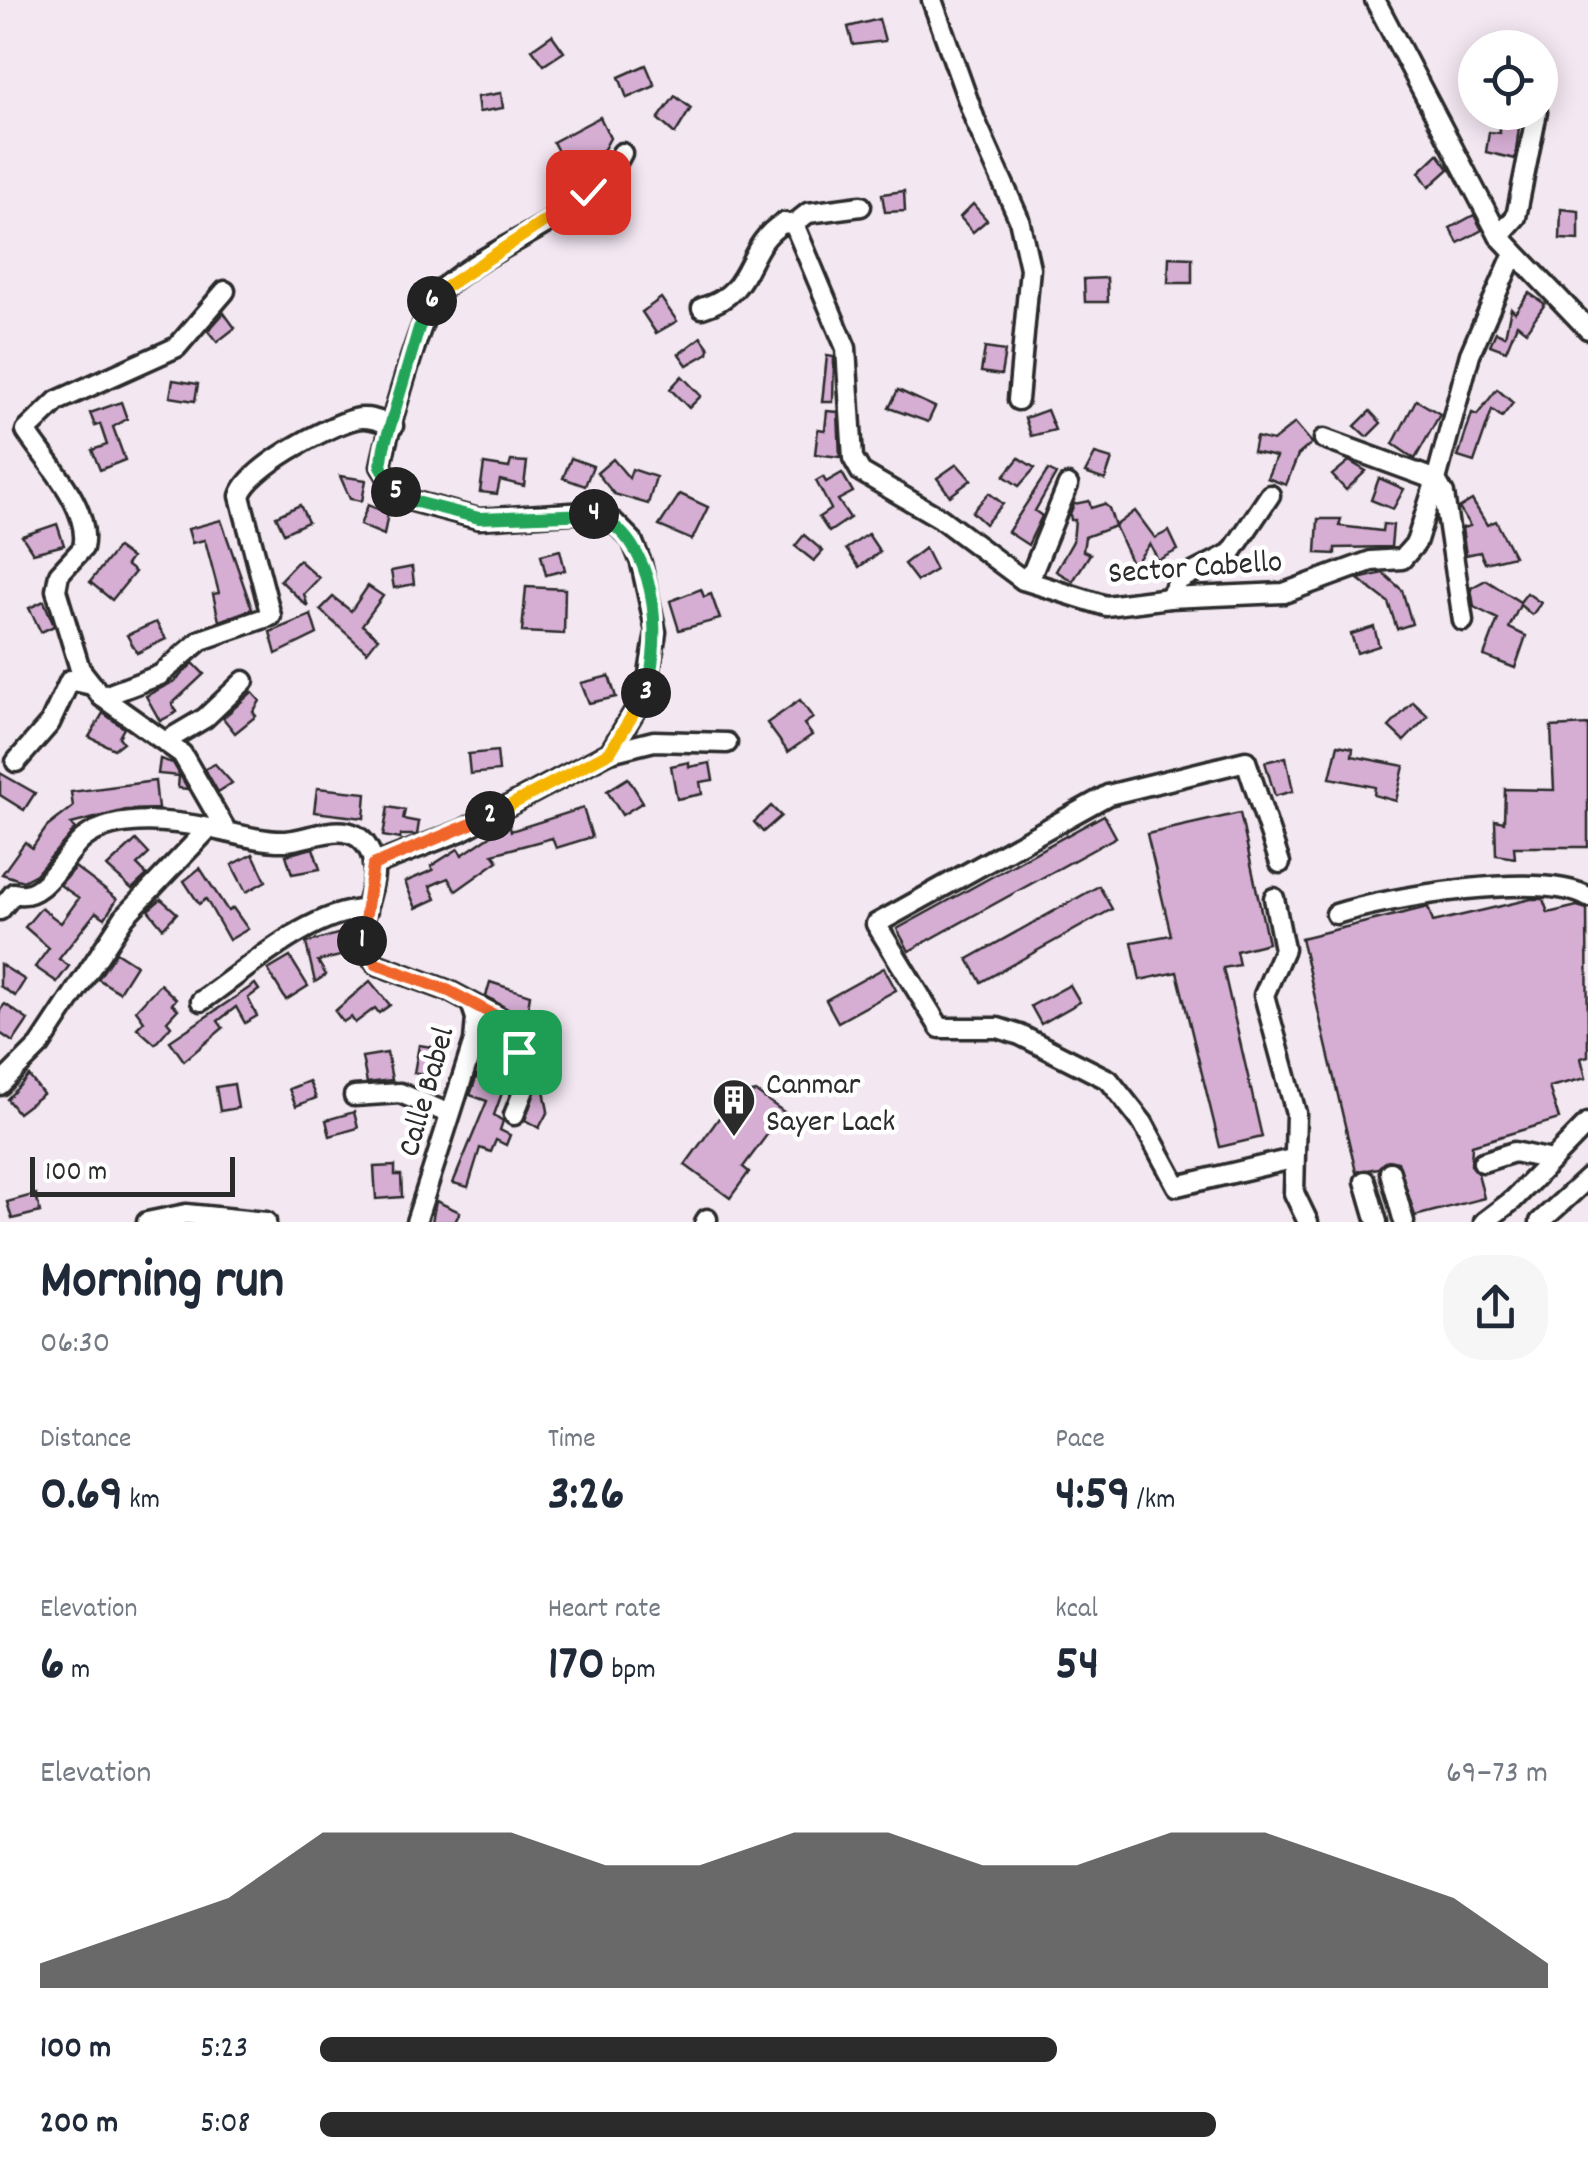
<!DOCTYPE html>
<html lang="en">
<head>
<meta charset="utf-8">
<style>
  body { margin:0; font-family:Dekko,sans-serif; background:#f6f6f7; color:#1f2937; height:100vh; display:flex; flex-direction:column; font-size:38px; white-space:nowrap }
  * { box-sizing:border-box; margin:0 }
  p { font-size:32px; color:#747a83 }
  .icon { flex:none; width:55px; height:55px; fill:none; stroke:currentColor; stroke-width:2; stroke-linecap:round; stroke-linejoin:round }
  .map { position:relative; height:1222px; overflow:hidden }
  .details { display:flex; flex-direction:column; background:#fff; flex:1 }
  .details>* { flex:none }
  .tools { position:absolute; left:1458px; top:30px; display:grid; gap:20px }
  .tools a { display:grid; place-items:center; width:100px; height:100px; border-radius:50%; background:#fff; box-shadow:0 5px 25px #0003; font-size:50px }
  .scale { position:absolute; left:30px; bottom:25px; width:205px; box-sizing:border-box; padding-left:10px; border:5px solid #2b2b2b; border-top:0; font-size:28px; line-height:35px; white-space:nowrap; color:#2b2b2b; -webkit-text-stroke:8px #fff; paint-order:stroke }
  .pin { position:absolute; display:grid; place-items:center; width:85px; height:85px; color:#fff; margin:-42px; border-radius:20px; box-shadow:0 5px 15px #0006 }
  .km { position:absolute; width:50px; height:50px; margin:-25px; border-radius:50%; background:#222; color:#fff; font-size:28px; line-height:50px; text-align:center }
  .round { display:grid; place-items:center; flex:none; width:105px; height:105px; border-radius:40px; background:#f6f6f7 }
  .headline { display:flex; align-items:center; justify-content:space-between; height:170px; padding:0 40px }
  h1 { font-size:55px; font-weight:800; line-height:75px }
  .figures { display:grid; grid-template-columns:repeat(3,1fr); gap:15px; height:170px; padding:10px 40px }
  .figures div { display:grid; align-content:center }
  .figures b { font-size:50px; font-weight:800 }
  .figures small { font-size:28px; font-weight:400 }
  .figures p { font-size:28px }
  .chart { height:280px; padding:20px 40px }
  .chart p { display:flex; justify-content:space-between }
  .chart svg { width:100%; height:180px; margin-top:10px; fill:#2b2b2b; opacity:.7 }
  ul { padding:0 40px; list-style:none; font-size:32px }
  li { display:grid; grid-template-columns:160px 120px 1fr; align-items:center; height:75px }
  li i { height:25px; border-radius:12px; background:#2b2b2b }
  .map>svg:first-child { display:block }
  .building { fill:#d6aed4; stroke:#2b2b2b; stroke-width:2.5 }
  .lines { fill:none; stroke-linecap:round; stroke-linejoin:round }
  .minor-casing { stroke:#2b2b2b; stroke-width:25 }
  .minor { stroke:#fff; stroke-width:18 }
  .split-1-casing { stroke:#fff; stroke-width:20 }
  .split-2-casing { stroke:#fff; stroke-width:20 }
  .split-3-casing { stroke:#fff; stroke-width:20 }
  .split-4-casing { stroke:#fff; stroke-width:20 }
  .split-5-casing { stroke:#fff; stroke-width:20 }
  .split-6-casing { stroke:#fff; stroke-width:20 }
  .split-7-casing { stroke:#fff; stroke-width:20 }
  .split-1 { stroke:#f0652b; stroke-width:12 }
  .split-2 { stroke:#f0652b; stroke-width:12 }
  .split-3 { stroke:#f5b400; stroke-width:12 }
  .split-4 { stroke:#22a559; stroke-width:12 }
  .split-5 { stroke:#22a559; stroke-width:12 }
  .split-6 { stroke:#22a559; stroke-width:12 }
  .split-7 { stroke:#f5b400; stroke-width:12 }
  .labels { text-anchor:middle; stroke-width:9; stroke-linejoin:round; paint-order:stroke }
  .street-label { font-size:32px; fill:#2b2b2b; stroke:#fff }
  .poi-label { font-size:32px; fill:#2b2b2b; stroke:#fff; text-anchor:start }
</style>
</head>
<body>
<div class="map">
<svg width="1588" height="1222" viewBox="0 0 1588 1222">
  <rect width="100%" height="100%" fill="#f3e7f2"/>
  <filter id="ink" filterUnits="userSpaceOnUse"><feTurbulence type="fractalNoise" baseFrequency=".01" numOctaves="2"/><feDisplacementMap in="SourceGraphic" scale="20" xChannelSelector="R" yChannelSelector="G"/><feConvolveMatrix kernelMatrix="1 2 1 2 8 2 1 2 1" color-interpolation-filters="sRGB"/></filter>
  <g filter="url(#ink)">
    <!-- building -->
    <g class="building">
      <polygon points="879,19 885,41 853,45 848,27"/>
      <polygon points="552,35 564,52 544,65 532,49"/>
      <polygon points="646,65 655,86 627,98 619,77"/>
      <polygon points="501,93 503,108 479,112 477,97"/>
      <polygon points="675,96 691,108 675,134 658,119"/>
      <polygon points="1499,112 1521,112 1515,159 1486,152 1489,132 1500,133"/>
      <polygon points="600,117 610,138 604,149 591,157 594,162 587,167 590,173 574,181 553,142"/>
      <polygon points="1438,154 1449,169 1429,187 1419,172"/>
      <polygon points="904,191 905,211 885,212 882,194"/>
      <polygon points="973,204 987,220 973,232 960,217"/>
      <polygon points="1561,209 1579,211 1579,240 1560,239"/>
      <polygon points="1474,215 1482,230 1458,243 1450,228"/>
      <polygon points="1169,257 1192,258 1192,283 1168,283"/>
      <polygon points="1107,278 1108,302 1085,302 1084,279"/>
      <polygon points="1529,293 1545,304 1526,331 1517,324 1506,351 1490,345 1496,332 1505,336 1511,308 1515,312"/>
      <polygon points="661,298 677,321 656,333 642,312"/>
      <polygon points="224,313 235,328 217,342 208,331"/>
      <polygon points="701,337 709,348 708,353 687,365 679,354"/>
      <polygon points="985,348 1005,351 1001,375 981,372"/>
      <polygon points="827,356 834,357 833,402 822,402"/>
      <polygon points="682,376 701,396 689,408 670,389"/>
      <polygon points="173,380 198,384 195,401 170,397"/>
      <polygon points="1497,389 1513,403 1502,417 1492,410 1474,462 1458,457 1472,413 1477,415"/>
      <polygon points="898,390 935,407 928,422 889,408"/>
      <polygon points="1416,400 1440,414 1415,459 1393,444"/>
      <polygon points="121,402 127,419 113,427 125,460 100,470 92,450 107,445 100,424 95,426 90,413"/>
      <polygon points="1047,410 1055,430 1031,436 1025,418"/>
      <polygon points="827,411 838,412 840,457 815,454 818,429 825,430"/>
      <polygon points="1370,411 1381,423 1367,437 1355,426"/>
      <polygon points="1295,423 1312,443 1298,455 1286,485 1267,478 1276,457 1253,452 1256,437 1273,441"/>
      <polygon points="1095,454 1112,459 1105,480 1085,473"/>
      <polygon points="571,458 593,466 585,486 563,478"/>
      <polygon points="1019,458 1035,468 1019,486 1004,476"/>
      <polygon points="613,459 629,478 632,469 656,477 648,504 614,494 597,473"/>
      <polygon points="511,461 527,462 524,486 500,480 497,494 480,492 484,464 509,468"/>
      <polygon points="1349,461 1366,471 1346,490 1332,475"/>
      <polygon points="957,464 971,480 950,496 937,478"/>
      <polygon points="1048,470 1056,474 1035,511 1042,516 1028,545 1008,532"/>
      <polygon points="842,473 853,492 838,500 850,518 829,532 819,517 831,509 816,481 823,477 826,482"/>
      <polygon points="340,476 366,480 362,501 350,499"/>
      <polygon points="1379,478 1404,489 1393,509 1371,500"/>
      <polygon points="989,493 1003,504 985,524 972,512"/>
      <polygon points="680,494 708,507 692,540 659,526"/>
      <polygon points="1472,500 1487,525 1496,521 1514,556 1485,563 1480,552 1466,555 1462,528 1470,526 1459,508"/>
      <polygon points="1089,501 1091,508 1104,504 1109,508 1115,526 1135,511 1155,538 1169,531 1178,550 1158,560 1150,544 1133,566 1115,526 1085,537 1083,551 1090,554 1073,581 1056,571 1073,541 1075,520 1071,520 1070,514 1074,504"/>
      <polygon points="300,505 308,522 284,533 276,516"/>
      <polygon points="368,505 388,513 384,535 360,525"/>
      <polygon points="1318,519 1341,519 1339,526 1382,531 1383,524 1393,525 1391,547 1335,548 1335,554 1316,553"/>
      <polygon points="221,520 252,609 219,621 213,594 219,593 206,544 204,540 192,543 188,529"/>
      <polygon points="57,524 64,545 33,553 22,536"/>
      <polygon points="868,534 880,552 859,567 846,549"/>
      <polygon points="804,535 823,551 814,561 795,546"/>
      <polygon points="117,548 131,558 126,565 135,572 112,600 90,582"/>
      <polygon points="925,548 936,570 917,581 904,564"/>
      <polygon points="560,550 565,570 546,575 541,555"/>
      <polygon points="299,560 319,578 304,594 308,607 280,580"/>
      <polygon points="412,567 414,584 394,588 391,571"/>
      <polygon points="1383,573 1402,590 1412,624 1397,629 1388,602 1358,579"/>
      <polygon points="1486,580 1520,602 1527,593 1541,603 1532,615 1520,605 1509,628 1526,636 1515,668 1484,656 1498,619 1474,607 1471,588"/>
      <polygon points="368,586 383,596 362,625 378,638 367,652 320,610 333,597 351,611"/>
      <polygon points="526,587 565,589 564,634 522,632"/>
      <polygon points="701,589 704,597 711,594 720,619 679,630 670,601"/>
      <polygon points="44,601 54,626 41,632 29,608"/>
      <polygon points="311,615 317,634 276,654 270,632"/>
      <polygon points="156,622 166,639 137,653 127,635"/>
      <polygon points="1374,627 1379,646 1357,653 1351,634"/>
      <polygon points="193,663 204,674 172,704 177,712 160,721 146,696 175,681"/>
      <polygon points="609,676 616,697 589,703 581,683"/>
      <polygon points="252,692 260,701 253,712 256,716 235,733 223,718"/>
      <polygon points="800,700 813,718 804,724 812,735 788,752 767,723"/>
      <polygon points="1413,702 1428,716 1404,741 1389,727"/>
      <polygon points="103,713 124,728 119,737 123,742 114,749 89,737"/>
      <polygon points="1588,725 1588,847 1514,847 1515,858 1496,855 1495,820 1504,822 1505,789 1554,790 1551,727"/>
      <polygon points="1338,745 1353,748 1352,756 1404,766 1396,801 1374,795 1375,787 1330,778"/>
      <polygon points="497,751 499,771 470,774 468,754"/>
      <polygon points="1286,757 1293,791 1275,796 1265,762"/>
      <polygon points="160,759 173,763 188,789 178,788 179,776 158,774"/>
      <polygon points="689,762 689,767 710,763 713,780 700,782 702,794 677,799 671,766"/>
      <polygon points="215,764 232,783 218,792 205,769"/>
      <polygon points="0,773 35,793 24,810 0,795"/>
      <polygon points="628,778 643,802 622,815 607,791"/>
      <polygon points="155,781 158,809 126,810 71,824 75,829 36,874 23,881 2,874 25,842 32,848 47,827 73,807 71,792"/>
      <polygon points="317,788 366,793 364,818 314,812"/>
      <polygon points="771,806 781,816 763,832 754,822"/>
      <polygon points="388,807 405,810 403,819 419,822 417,835 401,835 400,839 383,836"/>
      <polygon points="583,808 592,837 556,848 552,838 493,854 498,861 456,891 448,878 430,886 436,899 416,908 405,882 433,870 431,866 458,849 462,855 496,832 494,828 509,823 511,831"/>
      <polygon points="1240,813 1268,943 1236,951 1239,965 1223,968 1262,1137 1220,1147 1177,972 1140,980 1132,942 1171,935 1147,834"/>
      <polygon points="1104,815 1116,837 909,951 897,929"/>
      <polygon points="136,840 149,854 137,865 147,875 132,889 107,867"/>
      <polygon points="313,848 320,869 292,874 286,855"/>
      <polygon points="253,854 266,881 246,892 232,865"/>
      <polygon points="75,867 117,899 105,918 96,912 59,959 69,966 57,982 35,967 49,948 25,927 41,908 61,923 79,898 60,885"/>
      <polygon points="200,868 228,911 233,908 248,929 229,940 206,899 199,904 184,881"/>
      <polygon points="1099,886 1112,909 981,982 968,959"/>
      <polygon points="161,899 177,913 163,928 148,910"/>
      <polygon points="1531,899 1543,899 1548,913 1577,906 1587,909 1588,1056 1581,1058 1586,1078 1549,1087 1559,1119 1472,1145 1471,1165 1478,1173 1484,1198 1415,1216 1398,1162 1388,1160 1378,1168 1356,1172 1301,938 1428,907 1433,922"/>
      <polygon points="344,932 349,954 318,961 326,975 315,982 306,943"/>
      <polygon points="116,952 136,965 119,992 98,979"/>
      <polygon points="290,957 308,986 286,1000 268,970"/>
      <polygon points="0,964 25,980 15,996 0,986"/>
      <polygon points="884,968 896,990 838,1022 826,1000"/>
      <polygon points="370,981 390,1005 379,1013 375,1008 355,1023 351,1017 343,1022 335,1011"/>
      <polygon points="490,982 530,995 527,1014 536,1012 553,1069 538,1074 521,1017 486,996"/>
      <polygon points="160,984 176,999 172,1004 178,1009 167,1021 171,1026 155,1044 137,1028 144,1021 136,1010"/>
      <polygon points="255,984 259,990 248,998 257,1016 245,1023 236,1007 218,1021 223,1028 184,1061 170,1041"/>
      <polygon points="1070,985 1080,1002 1041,1024 1031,1006"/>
      <polygon points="5,1004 28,1020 13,1042 0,1033 0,1010"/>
      <polygon points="419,1045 444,1049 438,1078 414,1073"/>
      <polygon points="387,1053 392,1080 367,1083 362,1057"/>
      <polygon points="477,1075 505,1085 494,1115 503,1121 500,1130 510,1135 506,1145 496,1140 491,1152 480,1148 468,1187 453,1183 487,1101 470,1095"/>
      <polygon points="541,1075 548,1111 539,1128 525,1120"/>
      <polygon points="29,1076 43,1094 18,1113 7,1099"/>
      <polygon points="309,1081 316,1098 296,1106 289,1089"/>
      <polygon points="234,1084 238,1108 220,1111 216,1087"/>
      <polygon points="756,1092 784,1112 743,1167 749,1172 730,1198 685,1165 734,1097"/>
      <polygon points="354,1112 358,1128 330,1136 326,1120"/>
      <polygon points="395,1166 395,1175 401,1175 402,1197 376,1199 374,1167"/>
      <polygon points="36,1194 40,1212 12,1219 7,1202"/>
      <polygon points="436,1201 460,1212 455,1222 432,1222"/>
    </g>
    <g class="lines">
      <!-- minor casing -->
      <g class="minor-casing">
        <g id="minor">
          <polyline points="932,0 975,120 1019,219 1030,268 1018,400"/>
          <polyline points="1375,0 1499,236 1588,329"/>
          <polyline points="861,206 808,213 794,224 846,348 853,458 861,472 940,518 1023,580 1106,606 1169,598 1284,593 1371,561 1402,559 1416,543 1436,480 1324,439"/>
          <polyline points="1499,236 1516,217 1537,112"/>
          <path d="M 225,291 L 177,347 L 57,401 L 26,431 C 46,462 92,508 83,548 L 59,574 L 56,590 L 80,669 L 102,697 L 182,754 L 227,832"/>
          <path d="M 702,308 C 757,292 742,248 783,223 L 794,224"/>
          <polyline points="1023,580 1033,571 1068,485"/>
          <polyline points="1169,598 1179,580 1231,553 1270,495"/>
          <polyline points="1463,621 1444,494 1436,480 1470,354 1514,253"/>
          <path d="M 102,697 L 160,675 L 201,640 L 271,616 L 240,496 C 248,468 327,426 355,419 C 368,416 380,421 393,426"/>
          <polyline points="166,741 205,718 244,681"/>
          <polyline points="610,752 654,741 727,743"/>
          <polyline points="16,762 50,723 70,680 92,685"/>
          <polyline points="1280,863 1246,761 1108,795 876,924 940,1028 998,1028 1020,1035 1109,1080 1143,1123 1177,1186 1292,1159"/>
          <path d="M 373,865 L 461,831 L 610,752 L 646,692 L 656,632 L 641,563 L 632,540 L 614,522 L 587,512 L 479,519 L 401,498 L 381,466 C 387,436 422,309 439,292 C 489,243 590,219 622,153"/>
          <polyline points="1274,898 1284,949 1264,995 1296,1113 1294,1193 1308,1222"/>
          <path d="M 0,910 L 14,893 C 44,903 64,853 84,838 C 116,814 173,821 209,828"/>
          <path d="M 1336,914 C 1386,898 1543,870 1588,897"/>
          <path d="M 201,1001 C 245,971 314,908 367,910"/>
          <path d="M 0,1085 L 40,1045 L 125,916 L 209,828 C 232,833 262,842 286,841 C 314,839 353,815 370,852 C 387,889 343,921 376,964 L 449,991 L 511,1024 L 527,1082 L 514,1115"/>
          <polyline points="354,1096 400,1093 450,1114"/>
          <polyline points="1483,1162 1514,1152 1551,1160"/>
          <polyline points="1390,1172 1404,1222"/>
          <polyline points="1365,1181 1377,1222"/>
          <polyline points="147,1222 186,1214 266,1222"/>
          <polyline points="416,1222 474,1041 476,1018 472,1006"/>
          <polyline points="705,1222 707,1219"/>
          <polyline points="1484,1222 1513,1200 1588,1123"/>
          <polyline points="1540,1222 1588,1178"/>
        </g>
      </g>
      <!-- minor -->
      <use href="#minor" class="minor"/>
    </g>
  </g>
  <g class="lines" filter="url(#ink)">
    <!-- split-1 casing -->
    <g class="split-1-casing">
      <polyline id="split-1" points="362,941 376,964 449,991 511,1024 519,1052"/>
    </g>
    <!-- split-2 casing -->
    <g class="split-2-casing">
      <polyline id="split-2" points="362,941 373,865 490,816"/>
    </g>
    <!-- split-3 casing -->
    <g class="split-3-casing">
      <polyline id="split-3" points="490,816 610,752 646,693"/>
    </g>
    <!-- split-4 casing -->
    <g class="split-4-casing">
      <path id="split-4" d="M 594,514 C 658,540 663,635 646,693"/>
    </g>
    <!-- split-5 casing -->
    <g class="split-5-casing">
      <polyline id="split-5" points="396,492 401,498 479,518 594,514"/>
    </g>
    <!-- split-6 casing -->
    <g class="split-6-casing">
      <polyline id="split-6" points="396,492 381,466 384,447 419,328 432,301"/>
    </g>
    <!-- split-7 casing -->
    <g class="split-7-casing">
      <polyline id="split-7" points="432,301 440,291 588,192"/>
    </g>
    <!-- split-1 -->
    <use href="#split-1" class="split-1"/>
    <!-- split-2 -->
    <use href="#split-2" class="split-2"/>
    <!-- split-3 -->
    <use href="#split-3" class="split-3"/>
    <!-- split-4 -->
    <use href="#split-4" class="split-4"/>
    <!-- split-5 -->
    <use href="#split-5" class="split-5"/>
    <!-- split-6 -->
    <use href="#split-6" class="split-6"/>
    <!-- split-7 -->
    <use href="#split-7" class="split-7"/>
  </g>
  <!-- icons -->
  <defs>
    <g id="building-pin" transform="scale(2.25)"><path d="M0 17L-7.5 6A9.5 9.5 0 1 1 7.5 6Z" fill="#2b2b2b" stroke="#fff"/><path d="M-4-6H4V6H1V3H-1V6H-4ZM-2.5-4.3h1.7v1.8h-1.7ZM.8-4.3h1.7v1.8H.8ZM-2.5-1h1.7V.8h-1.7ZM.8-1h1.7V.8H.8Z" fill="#fff"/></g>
  </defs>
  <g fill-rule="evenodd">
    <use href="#building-pin" x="734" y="1100"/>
  </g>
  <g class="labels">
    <!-- street labels -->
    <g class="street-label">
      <text transform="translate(1195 565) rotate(-4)" y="11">Sector Cabello</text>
      <text transform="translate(424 1091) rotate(-74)" y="11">Calle Babel</text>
    </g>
    <!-- poi labels -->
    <g class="poi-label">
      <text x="766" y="1093">Canmar<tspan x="766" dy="37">Sayer Lack</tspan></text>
    </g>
  </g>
</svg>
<div class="tools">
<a><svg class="icon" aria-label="locate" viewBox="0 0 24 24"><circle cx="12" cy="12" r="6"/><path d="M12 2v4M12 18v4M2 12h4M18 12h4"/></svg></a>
</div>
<div class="scale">100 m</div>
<div class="pin" style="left:519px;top:1052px;background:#1e9e55"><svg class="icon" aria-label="arrive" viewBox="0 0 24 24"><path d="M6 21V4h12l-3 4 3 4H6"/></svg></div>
<div class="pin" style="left:588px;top:192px;background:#d93025"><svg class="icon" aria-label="check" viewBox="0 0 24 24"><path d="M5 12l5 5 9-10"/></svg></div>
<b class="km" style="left:362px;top:941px">1</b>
<b class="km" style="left:490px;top:816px">2</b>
<b class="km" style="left:646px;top:693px">3</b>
<b class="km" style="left:594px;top:514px">4</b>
<b class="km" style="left:396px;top:492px">5</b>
<b class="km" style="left:432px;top:301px">6</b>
</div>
<section class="details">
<div class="headline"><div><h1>Morning run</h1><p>06:30</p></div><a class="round"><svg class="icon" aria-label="share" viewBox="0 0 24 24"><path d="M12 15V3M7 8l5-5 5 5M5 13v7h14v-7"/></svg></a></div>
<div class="figures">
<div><p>Distance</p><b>0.69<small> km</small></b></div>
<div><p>Time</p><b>3:26</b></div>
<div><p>Pace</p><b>4:59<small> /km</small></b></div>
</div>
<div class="figures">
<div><p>Elevation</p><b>6<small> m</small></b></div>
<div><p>Heart rate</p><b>170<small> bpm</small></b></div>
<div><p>kcal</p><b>54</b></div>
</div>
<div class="chart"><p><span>Elevation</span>69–73 m</p>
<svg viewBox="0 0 160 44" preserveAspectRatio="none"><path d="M0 44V38L10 30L20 22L30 6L40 6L50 6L60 14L70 14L80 6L90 6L100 14L110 14L120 6L130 6L140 14L150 22L160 38V44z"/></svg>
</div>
<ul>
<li><b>100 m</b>5:23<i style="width:60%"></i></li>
<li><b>200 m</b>5:08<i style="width:73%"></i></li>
</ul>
</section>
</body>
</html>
